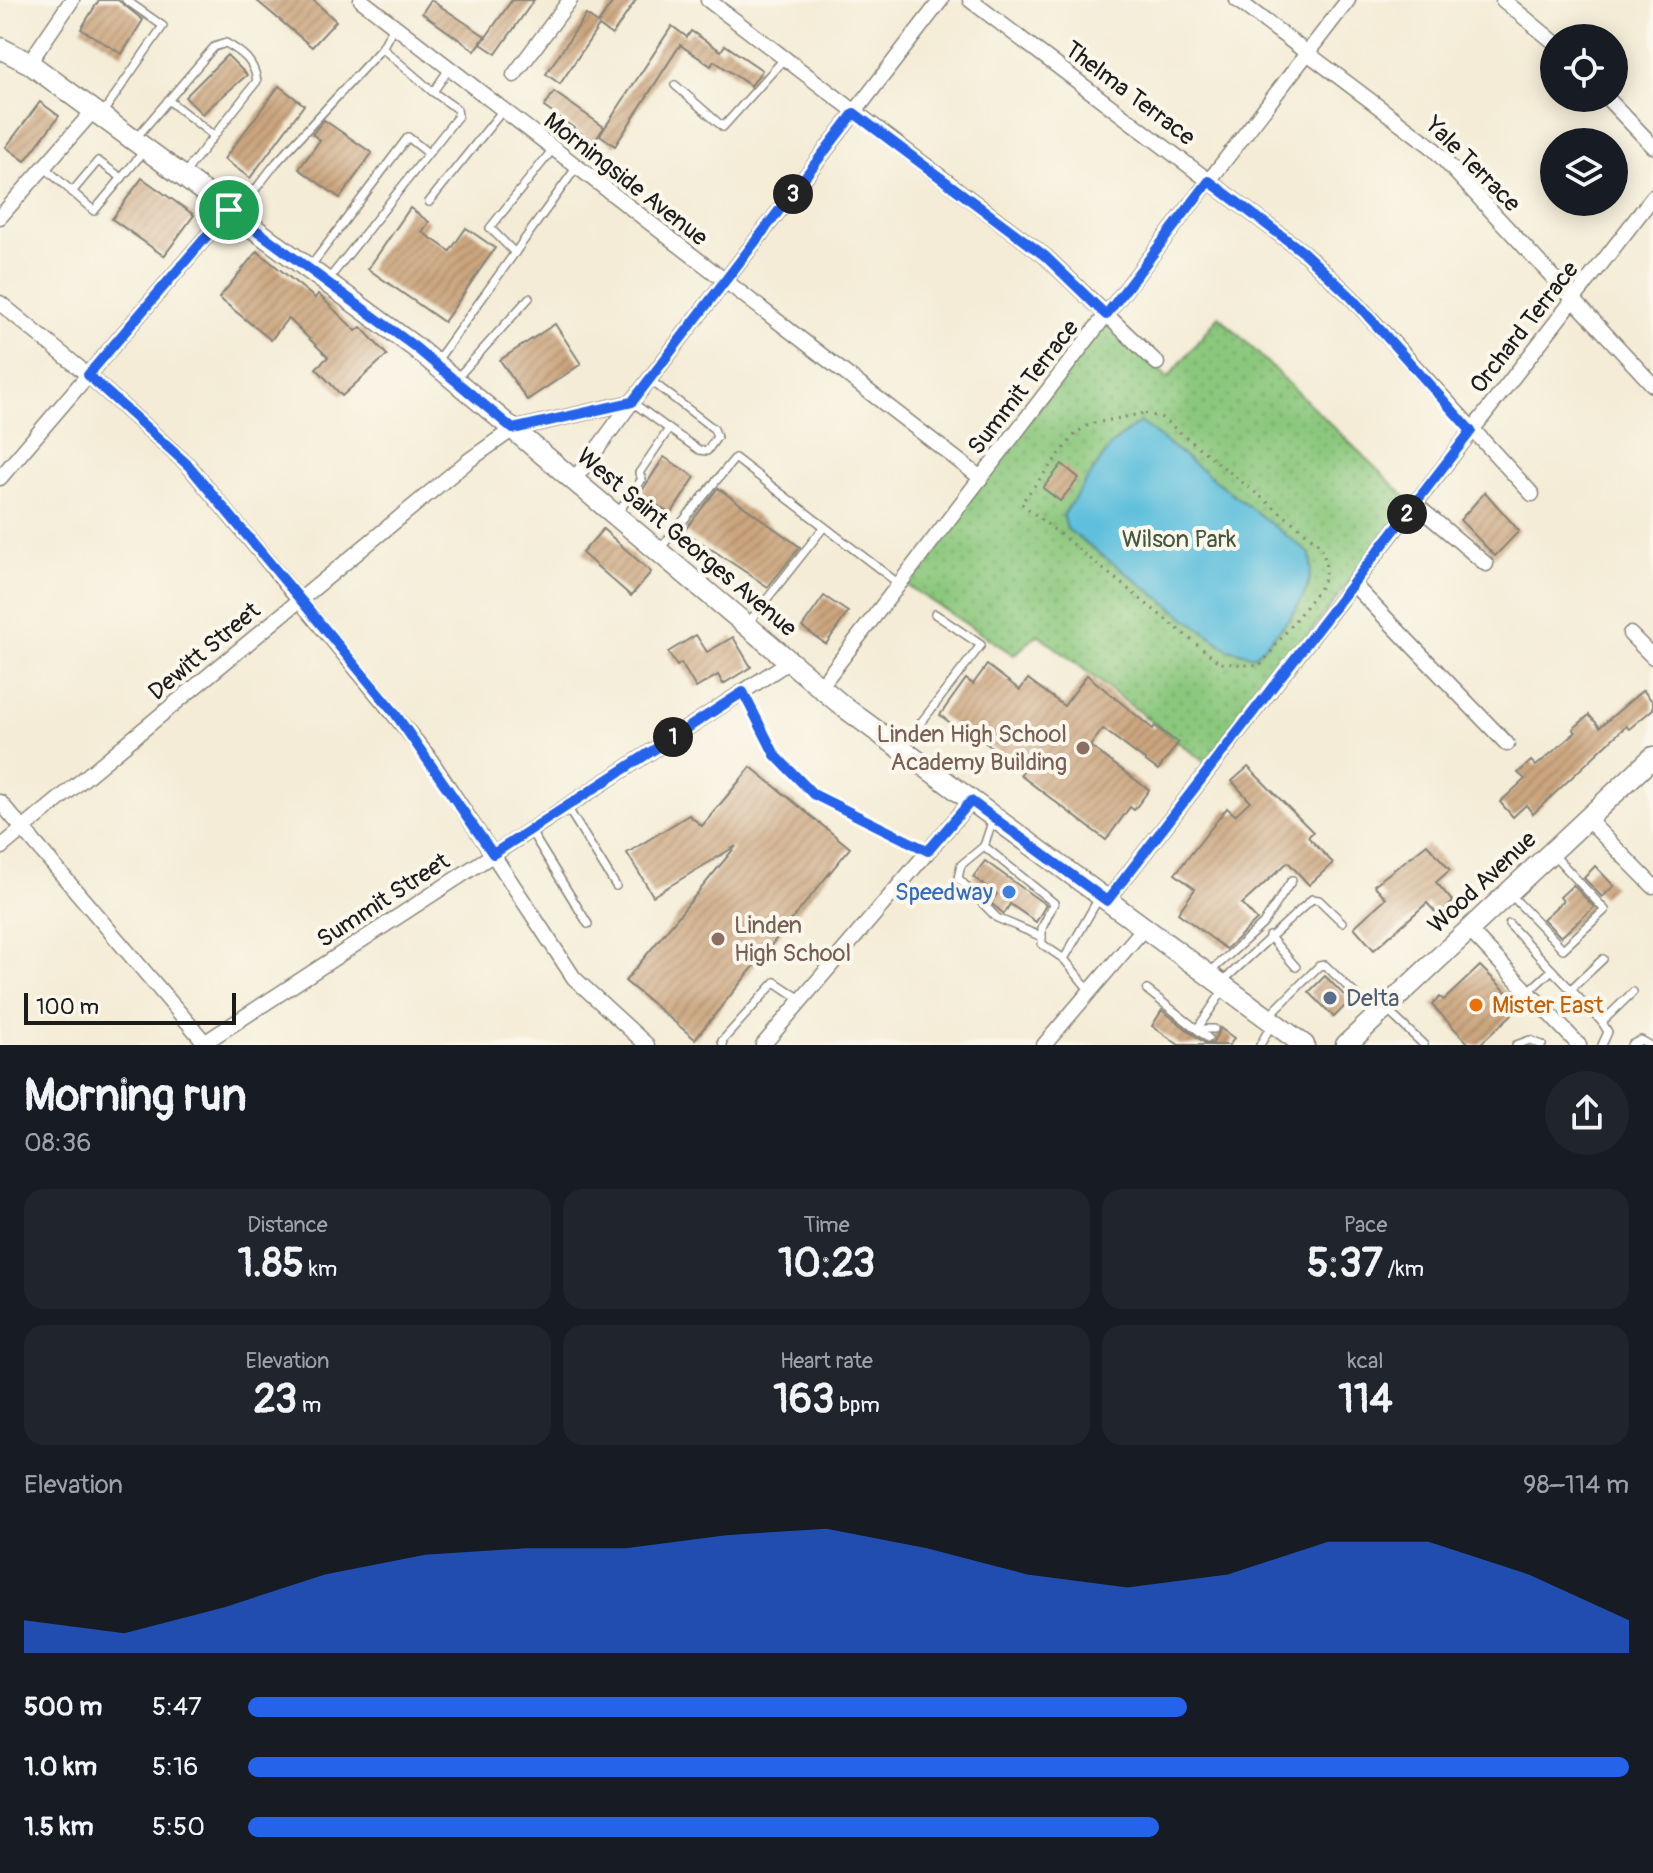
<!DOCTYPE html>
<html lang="en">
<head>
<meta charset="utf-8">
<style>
  body { margin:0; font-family:Pangolin,sans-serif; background:#20242c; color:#f1f3f6; height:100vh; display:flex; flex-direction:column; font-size:30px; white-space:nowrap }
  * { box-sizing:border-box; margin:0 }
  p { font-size:26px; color:#9ea1a6 }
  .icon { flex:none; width:44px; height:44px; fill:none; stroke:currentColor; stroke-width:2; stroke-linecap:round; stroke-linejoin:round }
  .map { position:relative; height:1045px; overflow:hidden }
  .drawer { display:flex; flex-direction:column; background:#171b24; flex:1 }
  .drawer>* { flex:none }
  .tools { position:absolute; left:1540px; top:24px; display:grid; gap:16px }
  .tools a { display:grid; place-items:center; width:88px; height:88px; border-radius:50%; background:#171b24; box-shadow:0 4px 20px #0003; font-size:40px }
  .scale { position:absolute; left:24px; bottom:20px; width:212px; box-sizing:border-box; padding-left:8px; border:4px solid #1c1c1c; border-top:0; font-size:22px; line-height:28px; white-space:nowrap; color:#1c1c1c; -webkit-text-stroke:6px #fbf7ec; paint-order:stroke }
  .pin { position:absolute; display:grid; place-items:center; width:68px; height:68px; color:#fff; margin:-34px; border:4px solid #fff; border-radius:50%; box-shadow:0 2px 8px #0007 }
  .km { position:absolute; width:40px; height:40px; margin:-20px; border-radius:50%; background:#222; color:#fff; font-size:22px; line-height:40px; text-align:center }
  .round { display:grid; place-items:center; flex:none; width:84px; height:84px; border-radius:42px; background:#20242c }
  .head { display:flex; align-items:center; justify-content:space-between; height:136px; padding:0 24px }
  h1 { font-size:44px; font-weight:700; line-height:60px }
  .metrics { display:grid; grid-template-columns:repeat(3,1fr); gap:12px; height:136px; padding:8px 24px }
  .metrics div { display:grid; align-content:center; border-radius:20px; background:#20242c; text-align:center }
  .metrics b { font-size:40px; font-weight:700 }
  .metrics small { font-size:22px; font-weight:400 }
  .metrics p { font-size:22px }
  .chart { height:224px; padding:16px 24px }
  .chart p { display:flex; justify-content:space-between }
  .chart svg { width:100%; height:144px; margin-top:8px; fill:#2563eb; opacity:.7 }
  ul { padding:0 24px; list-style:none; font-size:26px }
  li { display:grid; grid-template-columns:128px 96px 1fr; align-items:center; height:60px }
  li i { height:20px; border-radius:10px; background:#2563eb }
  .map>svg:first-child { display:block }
  .park { fill:url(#park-dots); stroke:#54724c; stroke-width:2 }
  .water { fill:#5ebfdc; stroke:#3d6e7c; stroke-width:2 }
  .building { fill:url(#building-hatch) }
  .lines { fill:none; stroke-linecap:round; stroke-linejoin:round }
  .service-casing { stroke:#888479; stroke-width:10 }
  .minor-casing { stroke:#888479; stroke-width:17 }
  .secondary-casing { stroke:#888479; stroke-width:23 }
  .path { stroke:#888479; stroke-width:3; stroke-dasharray:2 6; stroke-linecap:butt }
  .service { stroke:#fff; stroke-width:7 }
  .minor { stroke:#fff; stroke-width:14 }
  .secondary { stroke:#fff; stroke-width:20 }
  .route-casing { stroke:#fff; stroke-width:16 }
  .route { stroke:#2563eb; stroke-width:10 }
  .education-dot { fill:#8d6e63; stroke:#fbf7ec; stroke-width:3 }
  .shop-dot { fill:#3f7fe0; stroke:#fbf7ec; stroke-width:3 }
  .service-dot { fill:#5c6f8a; stroke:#fbf7ec; stroke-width:3 }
  .food-dot { fill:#e8710a; stroke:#fbf7ec; stroke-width:3 }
  .labels { text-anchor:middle; stroke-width:8; stroke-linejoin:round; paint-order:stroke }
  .street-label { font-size:24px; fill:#1c1c1c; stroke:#fbf7ec }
  .park-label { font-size:24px; fill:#43583e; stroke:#fbf7ec }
  .education-label { font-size:24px; fill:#785e54; stroke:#fbf7ec; text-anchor:end }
  .shop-label { font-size:24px; fill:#366cbe; stroke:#fbf7ec; text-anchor:end }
  .service-label { font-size:24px; fill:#4e5e75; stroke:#fbf7ec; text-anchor:start }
  .food-label { font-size:24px; fill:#c56008; stroke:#fbf7ec; text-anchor:start }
</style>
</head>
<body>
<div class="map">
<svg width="1653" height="1045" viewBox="0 0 1653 1045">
  <defs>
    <pattern id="park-dots" width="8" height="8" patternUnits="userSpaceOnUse" patternTransform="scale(2)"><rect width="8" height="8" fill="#8bc77d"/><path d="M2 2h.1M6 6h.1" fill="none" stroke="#77aa6b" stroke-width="1.8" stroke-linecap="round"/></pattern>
    <pattern id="building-hatch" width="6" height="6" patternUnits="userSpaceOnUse" patternTransform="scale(2)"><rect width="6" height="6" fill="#cba57e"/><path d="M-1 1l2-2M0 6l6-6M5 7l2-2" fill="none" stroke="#ae8d6c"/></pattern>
  </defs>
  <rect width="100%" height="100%" fill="#fbf7ec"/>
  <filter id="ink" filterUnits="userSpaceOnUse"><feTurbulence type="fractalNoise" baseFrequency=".0125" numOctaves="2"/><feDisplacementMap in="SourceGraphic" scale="16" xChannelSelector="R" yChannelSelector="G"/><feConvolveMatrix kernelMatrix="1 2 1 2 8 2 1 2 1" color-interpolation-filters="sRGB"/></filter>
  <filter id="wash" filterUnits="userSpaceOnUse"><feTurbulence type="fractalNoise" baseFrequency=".006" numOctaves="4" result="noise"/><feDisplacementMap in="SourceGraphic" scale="32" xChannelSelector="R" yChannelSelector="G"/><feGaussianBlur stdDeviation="1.8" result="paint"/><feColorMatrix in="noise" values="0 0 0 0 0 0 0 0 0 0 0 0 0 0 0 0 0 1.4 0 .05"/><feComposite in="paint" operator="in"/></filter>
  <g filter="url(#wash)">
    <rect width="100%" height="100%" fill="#f4ecd6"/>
    <!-- park -->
    <polygon class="park" points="1219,316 1411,502 1208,765 1038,634 1014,655 905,584 1106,321 1168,378"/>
    <!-- water -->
    <path class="water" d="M 1140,422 L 1310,554 C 1318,596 1281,629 1254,656 L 1228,649 L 1067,529 L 1063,515 L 1112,444 Z"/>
    <g id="blocks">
      <!-- building -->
      <g class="building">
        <polygon points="99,0 118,0 143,20 122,54 81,29"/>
        <polygon points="256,0 313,0 336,21 312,47"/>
        <polygon points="431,0 485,36 475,51 422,13"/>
        <polygon points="512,0 534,0 496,54 481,44"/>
        <polygon points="614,0 636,0 612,35 599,26 560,84 546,74 586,15 598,23"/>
        <polygon points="672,26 687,37 691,31 721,51 725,45 762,70 751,86 714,61 711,66 680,45 615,146 600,135"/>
        <polygon points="227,55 247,75 202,114 185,97"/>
        <polygon points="279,86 304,105 250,178 224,159"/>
        <polygon points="554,92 604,127 594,142 544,107"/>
        <polygon points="40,102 59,116 25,161 6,147"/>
        <polygon points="324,120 372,153 340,198 299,169 320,140 312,134"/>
        <polygon points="142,178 194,215 164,256 112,219"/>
        <polygon points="410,208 429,222 422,232 450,251 466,228 495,248 444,322 368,269"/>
        <polygon points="257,251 315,298 318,294 356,331 361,327 387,355 342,396 316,368 328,357 288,318 271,340 219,298"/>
        <polygon points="555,324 581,364 527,400 500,360"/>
        <polygon points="664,457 695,477 671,514 640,494"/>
        <polygon points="1062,464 1079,478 1060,501 1043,488"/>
        <polygon points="718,488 800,547 768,587 684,531"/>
        <polygon points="1485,492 1519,531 1495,556 1460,520"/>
        <polygon points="603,529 651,572 631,596 582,553"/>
        <polygon points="824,596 848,612 826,644 802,627"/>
        <polygon points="696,635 707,652 733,637 751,667 723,684 718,675 696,688 681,663 677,666 668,652"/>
        <polygon points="987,665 1020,690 1028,679 1064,706 1087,675 1153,729 1155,726 1178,743 1158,770 1103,729 1090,746 1149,790 1134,810 1130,807 1106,840 1020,775 1023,771 967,729 964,733 940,715 966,679 973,684"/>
        <polygon points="1643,690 1653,702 1653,709 1629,729 1626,726 1533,814 1526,805 1513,817 1500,802 1525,779 1518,773 1531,761 1536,766 1576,732 1573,729 1589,715 1600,727"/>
        <polygon points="751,767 850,848 695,1039 625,981 736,846 653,896 627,853 689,815 702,826"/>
        <polygon points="1248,767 1313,832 1308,837 1333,863 1309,885 1288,862 1242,904 1257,920 1226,949 1178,913 1195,889 1175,874 1227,808 1235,815 1250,801 1232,781"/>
        <polygon points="1427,844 1450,870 1436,882 1453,902 1438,915 1427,903 1374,950 1354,927 1386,898 1374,885"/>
        <polygon points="985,861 1046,905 1036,922 1010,904 1004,914 991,903 997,894 973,877"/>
        <polygon points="1595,866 1614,886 1602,897 1584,878"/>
        <polygon points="1573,885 1594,907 1561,937 1543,919 1563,901 1560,897"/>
        <polygon points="1480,966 1521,1006 1479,1045 1470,1045 1432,1005 1440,997 1444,1000"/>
        <polygon points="1325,976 1350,1001 1334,1017 1309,992"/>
        <polygon points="1162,1010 1206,1044 1213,1043 1220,1028 1234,1038 1230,1045 1179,1045 1152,1026"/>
      </g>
    </g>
  </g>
  <g filter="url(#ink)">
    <use href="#blocks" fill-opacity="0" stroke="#888479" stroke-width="2"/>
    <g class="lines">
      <!-- service casing -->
      <g class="service-casing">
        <g id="service">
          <polyline points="382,48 433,92"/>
          <polyline points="675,85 723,127 784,59"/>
          <polyline points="168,100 214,136"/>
          <polyline points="102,114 163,26 126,0"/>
          <path d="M 135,139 L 214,47 L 226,43 C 243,53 254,61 257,81 L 184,174"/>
          <polyline points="44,167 94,211 145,150"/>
          <polyline points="72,192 98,161 122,178"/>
          <polyline points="429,202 503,110"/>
          <polyline points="237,213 276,163 382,48 394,26"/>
          <polyline points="515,253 490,228 553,149"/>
          <polyline points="310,267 408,137 428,153"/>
          <polyline points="328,280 458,116 457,109 433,92 449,69"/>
          <polyline points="436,362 576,168"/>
          <polyline points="457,378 529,298"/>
          <polyline points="632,402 669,429"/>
          <polyline points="617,514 642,479 639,473 669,429 699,450 707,451 717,437 714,429 650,380"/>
          <polyline points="659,550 735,458 899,584"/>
          <polyline points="748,623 824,527"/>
          <polyline points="743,692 775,755 813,794 928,851"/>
          <polyline points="902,747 981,645 935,614"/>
          <polyline points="567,807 616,886"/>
          <polyline points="993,819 984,846 961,865 958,878 997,918 1042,937"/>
          <polyline points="530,830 588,924"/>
          <polyline points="984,846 1054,903 1042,928 1042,944 1064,959"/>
          <polyline points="1511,895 1563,949 1605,910 1553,854"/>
          <polyline points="1509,924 1552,970 1528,992"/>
          <polyline points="1269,936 1296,967"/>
          <polyline points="1552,970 1602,1022 1633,992"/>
          <polyline points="1209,973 1263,924 1292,880"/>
          <polyline points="1222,982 1312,899 1319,900 1342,922"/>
          <polyline points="1571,989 1603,959"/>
          <polyline points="1147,990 1208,1038"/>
          <polyline points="1090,991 1064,959 1100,896"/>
          <polyline points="1388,1011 1424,1045"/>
          <polyline points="1269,1016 1319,966 1325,965 1376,1014"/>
          <polyline points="1602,1022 1608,1032 1602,1045"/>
          <polyline points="1214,1029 1197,1029 1225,988"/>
          <polyline points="723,1045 722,1041 775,982 802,1000"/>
          <polyline points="1260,1045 1272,1024"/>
          <polyline points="1516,1045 1530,1040 1542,1045"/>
          <polyline points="1631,1045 1641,1040 1650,1045"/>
        </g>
      </g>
      <!-- minor casing -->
      <g class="minor-casing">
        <g id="minor">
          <polyline points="361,0 981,478"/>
          <polyline points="708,0 1045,256 1157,363"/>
          <polyline points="970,0 1303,252 1350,296 1532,494"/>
          <polyline points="1237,0 1432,147 1653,385"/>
          <polyline points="1503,0 1554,42"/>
          <polyline points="29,63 72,0"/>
          <polyline points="514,75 570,0"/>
          <polyline points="1607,98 1653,146"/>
          <polyline points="0,217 94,110"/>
          <polyline points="0,303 88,375 189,466 428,756 574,978 647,1045"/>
          <polyline points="0,478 229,210"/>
          <polyline points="574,480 632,402"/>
          <polyline points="1415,504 1486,564"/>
          <polyline points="1353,584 1507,744"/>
          <polyline points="1630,634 1653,657"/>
          <polyline points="820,687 1348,0"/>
          <polyline points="0,802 207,1045"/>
          <polyline points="1587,819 1653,886"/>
          <polyline points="0,848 468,461 513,429 632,402 941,0"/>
          <polyline points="1107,901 1653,197"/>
          <polyline points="1469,930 1579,1045"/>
          <polyline points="201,1045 790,661"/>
          <polyline points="763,1045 971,801"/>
          <polyline points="1044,1045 1144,928"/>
        </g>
      </g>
      <!-- secondary casing -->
      <g class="secondary-casing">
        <g id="secondary">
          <polyline points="0,48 29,63 415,347 844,707 1304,1045"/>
          <polyline points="1346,1045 1653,757"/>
        </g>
      </g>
      <!-- path -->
      <path class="path" d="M 1145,413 L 1162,418 L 1316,541 C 1327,557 1328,567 1322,585 L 1260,666 L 1220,663 L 1021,503 L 1076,433 L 1090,424 Z"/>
      <!-- service -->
      <use href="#service" class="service"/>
      <!-- minor -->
      <use href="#minor" class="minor"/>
      <!-- secondary -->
      <use href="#secondary" class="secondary"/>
    </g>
  </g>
  <g class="lines" filter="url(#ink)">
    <!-- route casing -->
    <g class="route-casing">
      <polygon id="route" points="854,113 1045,256 1106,315 1209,181 1303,252 1350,296 1471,431 1107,901 971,801 928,851 813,794 775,755 743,692 493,854 394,712 189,466 88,375 229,210 415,347 513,429 632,402"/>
    </g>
    <!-- route -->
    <use href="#route" class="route"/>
  </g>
  <!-- markers -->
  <g class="education-dot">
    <circle cx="1083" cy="748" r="8"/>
    <circle cx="718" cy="939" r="8"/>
  </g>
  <circle class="shop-dot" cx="1009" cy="892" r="8"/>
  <circle class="service-dot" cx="1330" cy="998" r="8"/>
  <circle class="food-dot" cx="1476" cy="1005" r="8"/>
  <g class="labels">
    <!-- street labels -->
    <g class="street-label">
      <text transform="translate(1130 93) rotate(37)" y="8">Thelma Terrace</text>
      <text transform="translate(1473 164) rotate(45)" y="8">Yale Terrace</text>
      <text transform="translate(626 179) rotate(38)" y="8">Morningside Avenue</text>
      <text transform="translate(1524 327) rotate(-52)" y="8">Orchard Terrace</text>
      <text transform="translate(1023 387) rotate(-52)" y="8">Summit Terrace</text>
      <text transform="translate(687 542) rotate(40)" y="8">West Saint Georges Avenue</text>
      <text transform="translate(204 651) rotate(-40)" y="8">Dewitt Street</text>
      <text transform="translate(1482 882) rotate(-43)" y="8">Wood Avenue</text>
      <text transform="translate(383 900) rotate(-33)" y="8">Summit Street</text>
    </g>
    <!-- park labels -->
    <g class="park-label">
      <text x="1179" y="547">Wilson Park</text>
    </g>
    <!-- education labels -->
    <g class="education-label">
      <text x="1067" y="742">Linden High School<tspan x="1067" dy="28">Academy Building</tspan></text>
      <text x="734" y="933" text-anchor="start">Linden<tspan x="734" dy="28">High School</tspan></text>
    </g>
    <!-- shop labels -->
    <g class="shop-label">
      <text x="993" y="900">Speedway</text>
    </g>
    <!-- service labels -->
    <g class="service-label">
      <text x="1346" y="1006">Delta</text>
    </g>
    <!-- food labels -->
    <g class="food-label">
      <text x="1492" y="1013">Mister East</text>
    </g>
  </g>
</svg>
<div class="tools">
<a><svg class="icon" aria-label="locate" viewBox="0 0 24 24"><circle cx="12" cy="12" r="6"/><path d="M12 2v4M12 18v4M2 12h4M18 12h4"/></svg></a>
<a><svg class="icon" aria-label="layers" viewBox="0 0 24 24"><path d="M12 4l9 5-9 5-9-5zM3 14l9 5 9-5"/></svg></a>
</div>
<div class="scale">100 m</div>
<div class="pin" style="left:229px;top:210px;background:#1e9e55"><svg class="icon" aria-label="arrive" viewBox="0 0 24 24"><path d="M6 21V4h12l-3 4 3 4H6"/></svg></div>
<b class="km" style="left:673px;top:737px">1</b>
<b class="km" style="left:1407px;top:514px">2</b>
<b class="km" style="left:793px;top:194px">3</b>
</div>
<section class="drawer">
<div class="head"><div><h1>Morning run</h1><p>08:36</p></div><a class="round"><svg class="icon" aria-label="share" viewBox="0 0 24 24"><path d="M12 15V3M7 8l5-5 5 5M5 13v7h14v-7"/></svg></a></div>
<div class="metrics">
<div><p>Distance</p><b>1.85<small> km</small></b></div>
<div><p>Time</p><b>10:23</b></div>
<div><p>Pace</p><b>5:37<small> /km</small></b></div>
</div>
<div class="metrics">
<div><p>Elevation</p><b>23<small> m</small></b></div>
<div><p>Heart rate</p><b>163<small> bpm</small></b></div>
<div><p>kcal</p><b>114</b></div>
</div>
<div class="chart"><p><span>Elevation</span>98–114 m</p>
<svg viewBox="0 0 160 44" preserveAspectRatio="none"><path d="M0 44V34L10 38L20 30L30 20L40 14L50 12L60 12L70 8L80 6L90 12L100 20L110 24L120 20L130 10L140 10L150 20L160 34V44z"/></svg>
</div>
<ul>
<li><b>500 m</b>5:47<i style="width:68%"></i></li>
<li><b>1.0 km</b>5:16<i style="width:100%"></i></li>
<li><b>1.5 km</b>5:50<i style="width:66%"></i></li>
</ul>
</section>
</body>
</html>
